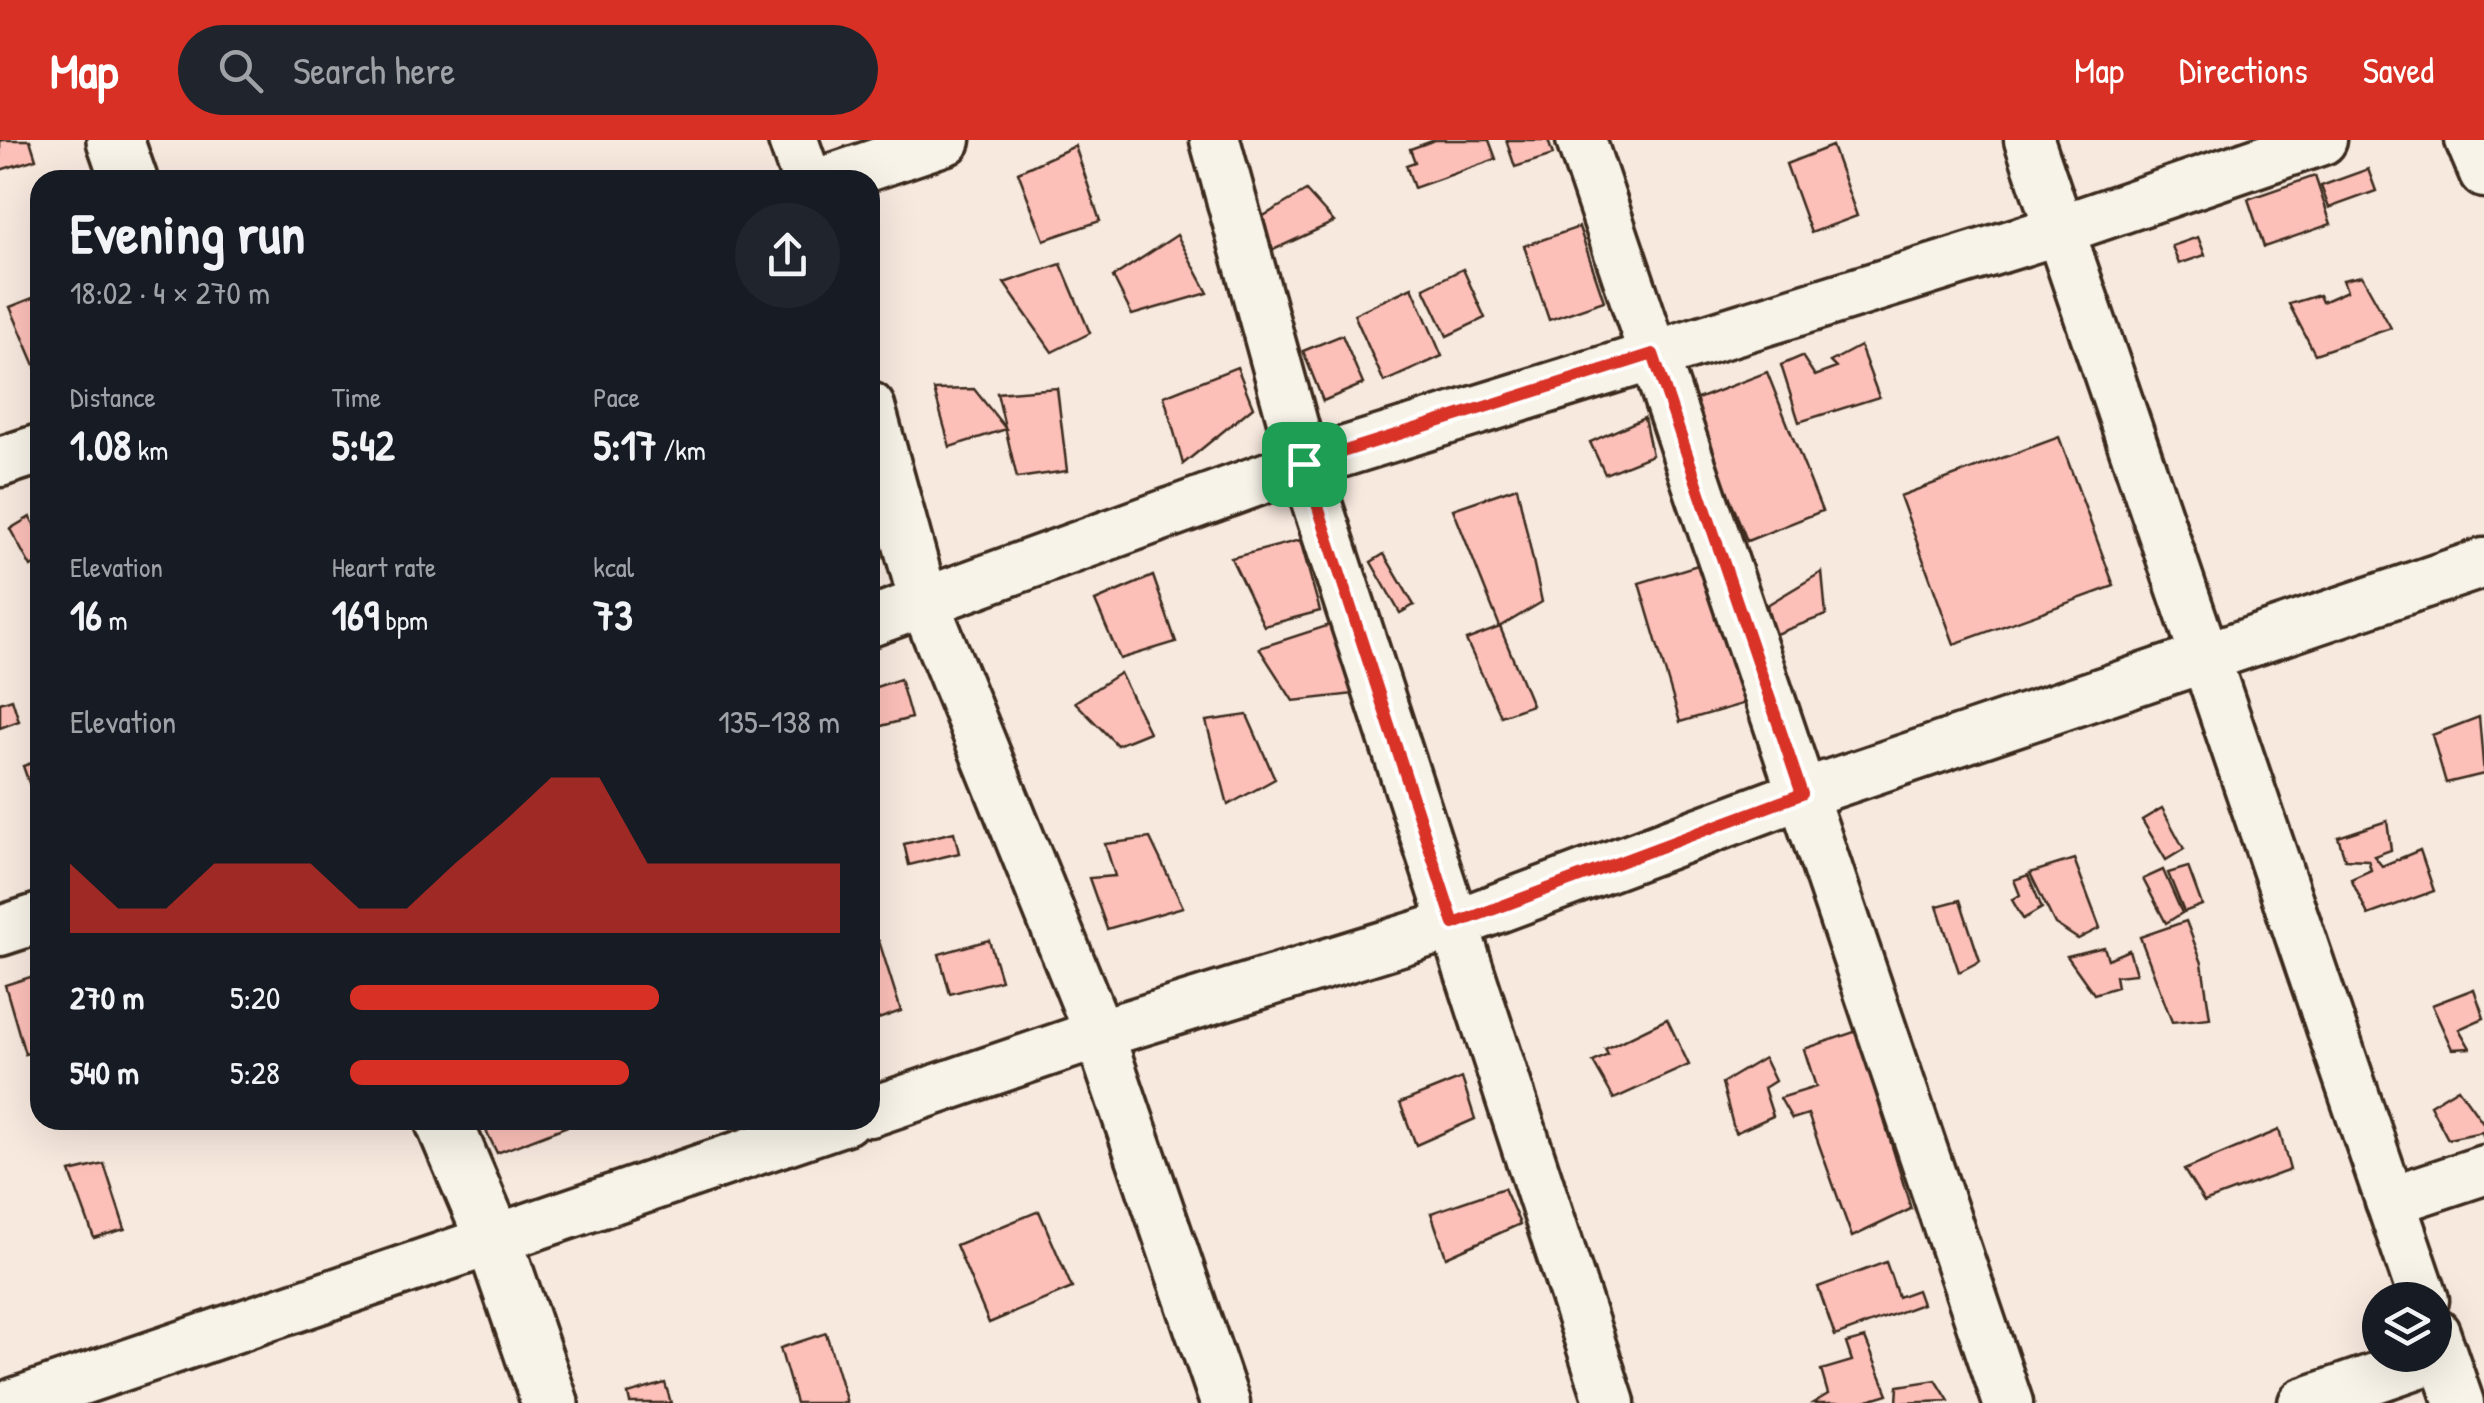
<!DOCTYPE html>
<html lang="en">
<head>
<meta charset="utf-8">
<style>
  body { margin:0; font-family:"Patrick Hand",sans-serif; background:#20242c; color:#f1f3f6; height:100vh; display:flex; flex-direction:column; font-size:38px; white-space:nowrap }
  * { box-sizing:border-box; margin:0 }
  p { font-size:32px; color:#9ea1a6 }
  .icon { flex:none; width:55px; height:55px; fill:none; stroke:currentColor; stroke-width:2; stroke-linecap:round; stroke-linejoin:round }
  .map { position:relative; flex:1; overflow:hidden }
  .details { position:absolute; left:30px; top:30px; width:850px; height:960px; display:flex; flex-direction:column; background:#171b24; border-radius:30px; box-shadow:0 10px 40px #0002 }
  .details>* { flex:none }
  .fabs { position:absolute; left:2362px; top:1142px; display:grid; gap:20px }
  .fabs a { display:grid; place-items:center; width:90px; height:90px; border-radius:50%; background:#171b24; box-shadow:0 10px 40px #0002; font-size:50px }
  .pin { position:absolute; display:grid; place-items:center; width:85px; height:85px; color:#fff; margin:-42px; border-radius:20px; box-shadow:0 5px 15px #0006 }
  .round { display:grid; place-items:center; flex:none; width:105px; height:105px; border-radius:52px; background:#20242c }
  .headline { display:flex; align-items:center; justify-content:space-between; height:170px; padding:0 40px }
  h1 { font-size:55px; font-weight:800; line-height:75px }
  .figures { display:grid; grid-template-columns:repeat(3,1fr); gap:15px; height:170px; padding:10px 40px }
  .figures div { display:grid; align-content:center }
  .figures b { font-size:42px; font-weight:800 }
  .figures small { font-size:28px; font-weight:400 }
  .figures p { font-size:28px }
  .chart { height:280px; padding:20px 40px }
  .chart p { display:flex; justify-content:space-between }
  .chart svg { width:100%; height:180px; margin-top:10px; fill:#d93025; opacity:.7 }
  ul { padding:0 40px; list-style:none; font-size:32px }
  li { display:grid; grid-template-columns:160px 120px 1fr; align-items:center; height:75px }
  li i { height:25px; border-radius:12px; background:#d93025 }
  header { display:flex; align-items:center; gap:60px; box-sizing:border-box; height:140px; padding:0 50px; background:#d93025; color:#fff }
  header strong { font-size:48px }
  nav { display:flex; gap:55px; margin-inline-start:auto; font-size:35px }
  .search { width:700px; height:90px; background:#20242c; display:flex; align-items:center; gap:25px; box-sizing:border-box; padding:0 35px; border-radius:55px; color:#9ea1a6; font-size:38px }
  .map>svg:first-child { display:block }
  .building { fill:#fcc0b9; stroke:#3b2a1e; stroke-width:2.5 }
  .lines { fill:none; stroke-linecap:round; stroke-linejoin:round }
  .street-casing { stroke:#3b2a1e; stroke-width:55 }
  .secondary-casing { stroke:#3b2a1e; stroke-width:62 }
  .street { stroke:#f7f3e8; stroke-width:48 }
  .secondary { stroke:#f7f3e8; stroke-width:55 }
  .route-casing { stroke:#fff; stroke-width:20 }
  .route { stroke:#d93025; stroke-width:12 }
</style>
</head>
<body>
<header>
<strong>Map</strong>
<div class="search"><svg class="icon" aria-label="search" viewBox="0 0 24 24"><circle cx="10" cy="10" r="6"/><path d="M15 15l6 6"/></svg>Search here</div>
<nav><a>Map</a><a>Directions</a><a>Saved</a></nav>
</header>
<div class="map">
<svg width="2484" height="1263" viewBox="0 0 2484 1263">
  <rect width="100%" height="100%" fill="#f8e9df"/>
  <filter id="ink" filterUnits="userSpaceOnUse"><feTurbulence type="fractalNoise" baseFrequency=".01" numOctaves="2"/><feDisplacementMap in="SourceGraphic" scale="20" xChannelSelector="R" yChannelSelector="G"/><feConvolveMatrix kernelMatrix="1 2 1 2 8 2 1 2 1" color-interpolation-filters="sRGB"/></filter>
  <g filter="url(#ink)">
    <!-- building -->
    <g class="building">
      <polygon points="0,0 30,0 36,19 0,30"/>
      <polygon points="1435,0 1489,0 1496,19 1414,48 1406,25 1415,22 1410,9"/>
      <polygon points="1506,0 1548,0 1553,15 1515,27"/>
      <polygon points="1075,6 1100,81 1044,100 1018,32"/>
      <polygon points="1832,6 1857,76 1811,93 1786,24"/>
      <polygon points="2368,29 2376,51 2329,68 2321,46"/>
      <polygon points="2315,36 2331,84 2264,107 2248,59"/>
      <polygon points="1306,51 1334,82 1273,110 1260,78"/>
      <polygon points="1579,87 1604,161 1549,180 1524,106"/>
      <polygon points="1177,95 1208,153 1132,175 1113,137"/>
      <polygon points="2198,97 2205,115 2179,124 2172,106"/>
      <polygon points="1061,124 1090,193 1052,212 1004,143"/>
      <polygon points="1463,129 1485,178 1447,196 1424,148"/>
      <polygon points="2362,136 2391,188 2315,214 2289,164 2319,155 2322,162 2347,151 2343,140"/>
      <polygon points="1412,147 1442,216 1384,242 1354,174"/>
      <polygon points="40,155 40,237 10,167"/>
      <polygon points="1342,195 1363,244 1323,261 1303,211"/>
      <polygon points="1860,206 1879,257 1799,282 1781,225 1802,216 1815,236 1836,228 1830,222"/>
      <polygon points="1237,227 1253,267 1183,324 1164,256"/>
      <polygon points="1767,232 1822,371 1747,401 1692,261"/>
      <polygon points="1057,248 1067,331 1017,338 997,253"/>
      <polygon points="974,249 1006,289 950,307 934,250"/>
      <polygon points="1644,278 1652,315 1605,334 1590,302"/>
      <polygon points="2059,297 2114,446 1954,504 1900,356"/>
      <polygon points="1517,347 1542,462 1500,487 1453,369"/>
      <polygon points="30,377 40,395 40,421 31,427 10,389"/>
      <polygon points="1300,400 1320,471 1264,486 1231,418"/>
      <polygon points="1384,414 1414,465 1400,473 1371,422"/>
      <polygon points="1704,423 1746,563 1680,582 1639,443"/>
      <polygon points="1822,432 1826,475 1773,495 1767,465"/>
      <polygon points="1153,436 1176,502 1120,519 1095,461"/>
      <polygon points="1339,482 1363,553 1293,561 1259,508"/>
      <polygon points="1500,487 1532,565 1501,576 1466,500"/>
      <polygon points="1120,533 1149,592 1117,605 1075,562"/>
      <polygon points="900,539 911,578 870,589 870,549"/>
      <polygon points="12,559 19,581 0,588 0,563"/>
      <polygon points="1247,575 1275,639 1228,665 1206,581"/>
      <polygon points="2479,577 2484,634 2446,643 2432,595"/>
      <polygon points="40,620 40,674 23,626"/>
      <polygon points="2162,668 2184,709 2166,720 2142,680"/>
      <polygon points="2387,681 2391,710 2374,716 2382,726 2420,710 2434,751 2368,775 2351,739 2371,730 2368,720 2345,719 2338,697"/>
      <polygon points="954,692 959,713 909,725 904,704"/>
      <polygon points="1150,698 1183,767 1107,789 1089,738 1115,736 1105,704"/>
      <polygon points="2074,719 2100,788 2078,799 2055,784 2030,733"/>
      <polygon points="2188,727 2202,765 2184,772 2168,733"/>
      <polygon points="2163,730 2182,773 2166,783 2143,739"/>
      <polygon points="2028,735 2042,768 2023,779 2012,760 2020,755 2014,740"/>
      <polygon points="1960,760 1980,821 1959,832 1937,766"/>
      <polygon points="2186,781 2202,823 2210,878 2172,882 2140,797"/>
      <polygon points="989,800 1001,840 950,854 939,814"/>
      <polygon points="879,801 901,871 870,882 870,804"/>
      <polygon points="2104,807 2108,819 2129,810 2136,834 2115,836 2117,847 2094,854 2067,816"/>
      <polygon points="40,834 40,910 25,914 5,845"/>
      <polygon points="2474,849 2484,878 2459,889 2470,908 2452,909 2432,865"/>
      <polygon points="1667,879 1689,925 1614,959 1593,922 1608,915 1605,909"/>
      <polygon points="1857,891 1911,1069 1852,1097 1808,974 1792,979 1780,958 1816,947 1804,909"/>
      <polygon points="1764,918 1775,941 1764,948 1773,976 1735,993 1722,943"/>
      <polygon points="1462,938 1475,979 1416,1005 1400,963"/>
      <polygon points="2458,948 2484,984 2484,998 2482,992 2448,999 2430,965"/>
      <polygon points="481,980 567,980 570,985 497,1013"/>
      <polygon points="2279,990 2290,1030 2204,1062 2184,1030"/>
      <polygon points="104,1024 125,1089 94,1098 70,1032"/>
      <polygon points="1504,1048 1520,1084 1446,1117 1431,1073"/>
      <polygon points="1039,1071 1072,1148 989,1183 956,1105"/>
      <polygon points="1886,1122 1898,1157 1917,1150 1922,1164 1835,1196 1818,1147"/>
      <polygon points="826,1193 847,1263 796,1263 780,1208"/>
      <polygon points="1865,1198 1888,1254 1858,1263 1813,1263 1828,1254 1821,1230 1852,1221 1846,1203"/>
      <polygon points="1936,1240 1949,1261 1897,1263 1898,1246"/>
      <polygon points="665,1243 671,1263 630,1263 628,1254"/>
    </g>
    <g class="lines">
      <!-- street casing -->
      <g class="street-casing">
        <g id="street">
          <polyline points="793,0 807,40"/>
          <polyline points="1215,0 1304,324 1610,1263"/>
          <polyline points="1581,0 2008,1263"/>
          <polyline points="2029,0 2424,1160"/>
          <polyline points="2470,0 2484,33"/>
          <polyline points="828,40 946,0"/>
          <polyline points="870,267 924,462 1099,894 1225,1263"/>
          <polyline points="0,322 40,309"/>
          <polyline points="870,482 1304,324 2059,90 2322,0"/>
          <polyline points="0,791 40,778"/>
          <polyline points="870,972 1099,894 1455,784 1802,654 2484,423"/>
          <polyline points="2390,1061 2484,1030"/>
          <polyline points="2435,1193 2459,1263"/>
          <polyline points="14,1263 845,980"/>
          <polyline points="2303,1263 2442,1215"/>
        </g>
      </g>
      <!-- secondary casing -->
      <g class="secondary-casing">
        <g id="secondary">
          <polyline points="115,0 129,40"/>
          <polyline points="443,980 494,1100 550,1263"/>
        </g>
      </g>
      <!-- street -->
      <use href="#street" class="street"/>
      <!-- secondary -->
      <use href="#secondary" class="secondary"/>
    </g>
  </g>
  <g class="lines" filter="url(#ink)">
    <!-- route casing -->
    <g class="route-casing">
      <polygon id="route" points="1653,214 1802,654 1454,784 1304,324"/>
    </g>
    <!-- route -->
    <use href="#route" class="route"/>
  </g>
</svg>
<div class="fabs">
<a><svg class="icon" aria-label="layers" viewBox="0 0 24 24"><path d="M12 4l9 5-9 5-9-5zM3 14l9 5 9-5"/></svg></a>
</div>
<div class="pin" style="left:1304px;top:324px;background:#1e9e55"><svg class="icon" aria-label="arrive" viewBox="0 0 24 24"><path d="M6 21V4h12l-3 4 3 4H6"/></svg></div>
<section class="details">
<div class="headline"><div><h1>Evening run</h1><p>18:02 · 4 × 270 m</p></div><a class="round"><svg class="icon" aria-label="share" viewBox="0 0 24 24"><path d="M12 15V3M7 8l5-5 5 5M5 13v7h14v-7"/></svg></a></div>
<div class="figures">
<div><p>Distance</p><b>1.08<small> km</small></b></div>
<div><p>Time</p><b>5:42</b></div>
<div><p>Pace</p><b>5:17<small> /km</small></b></div>
</div>
<div class="figures">
<div><p>Elevation</p><b>16<small> m</small></b></div>
<div><p>Heart rate</p><b>169<small> bpm</small></b></div>
<div><p>kcal</p><b>73</b></div>
</div>
<div class="chart"><p><span>Elevation</span>135–138 m</p>
<svg viewBox="0 0 160 44" preserveAspectRatio="none"><path d="M0 44V27L10 38L20 38L30 27L40 27L50 27L60 38L70 38L80 27L90 17L100 6L110 6L120 27L130 27L140 27L150 27L160 27V44z"/></svg>
</div>
<ul>
<li><b>270 m</b>5:20<i style="width:63%"></i></li>
<li><b>540 m</b>5:28<i style="width:57%"></i></li>
</ul>
</section>
</div>
</body>
</html>
